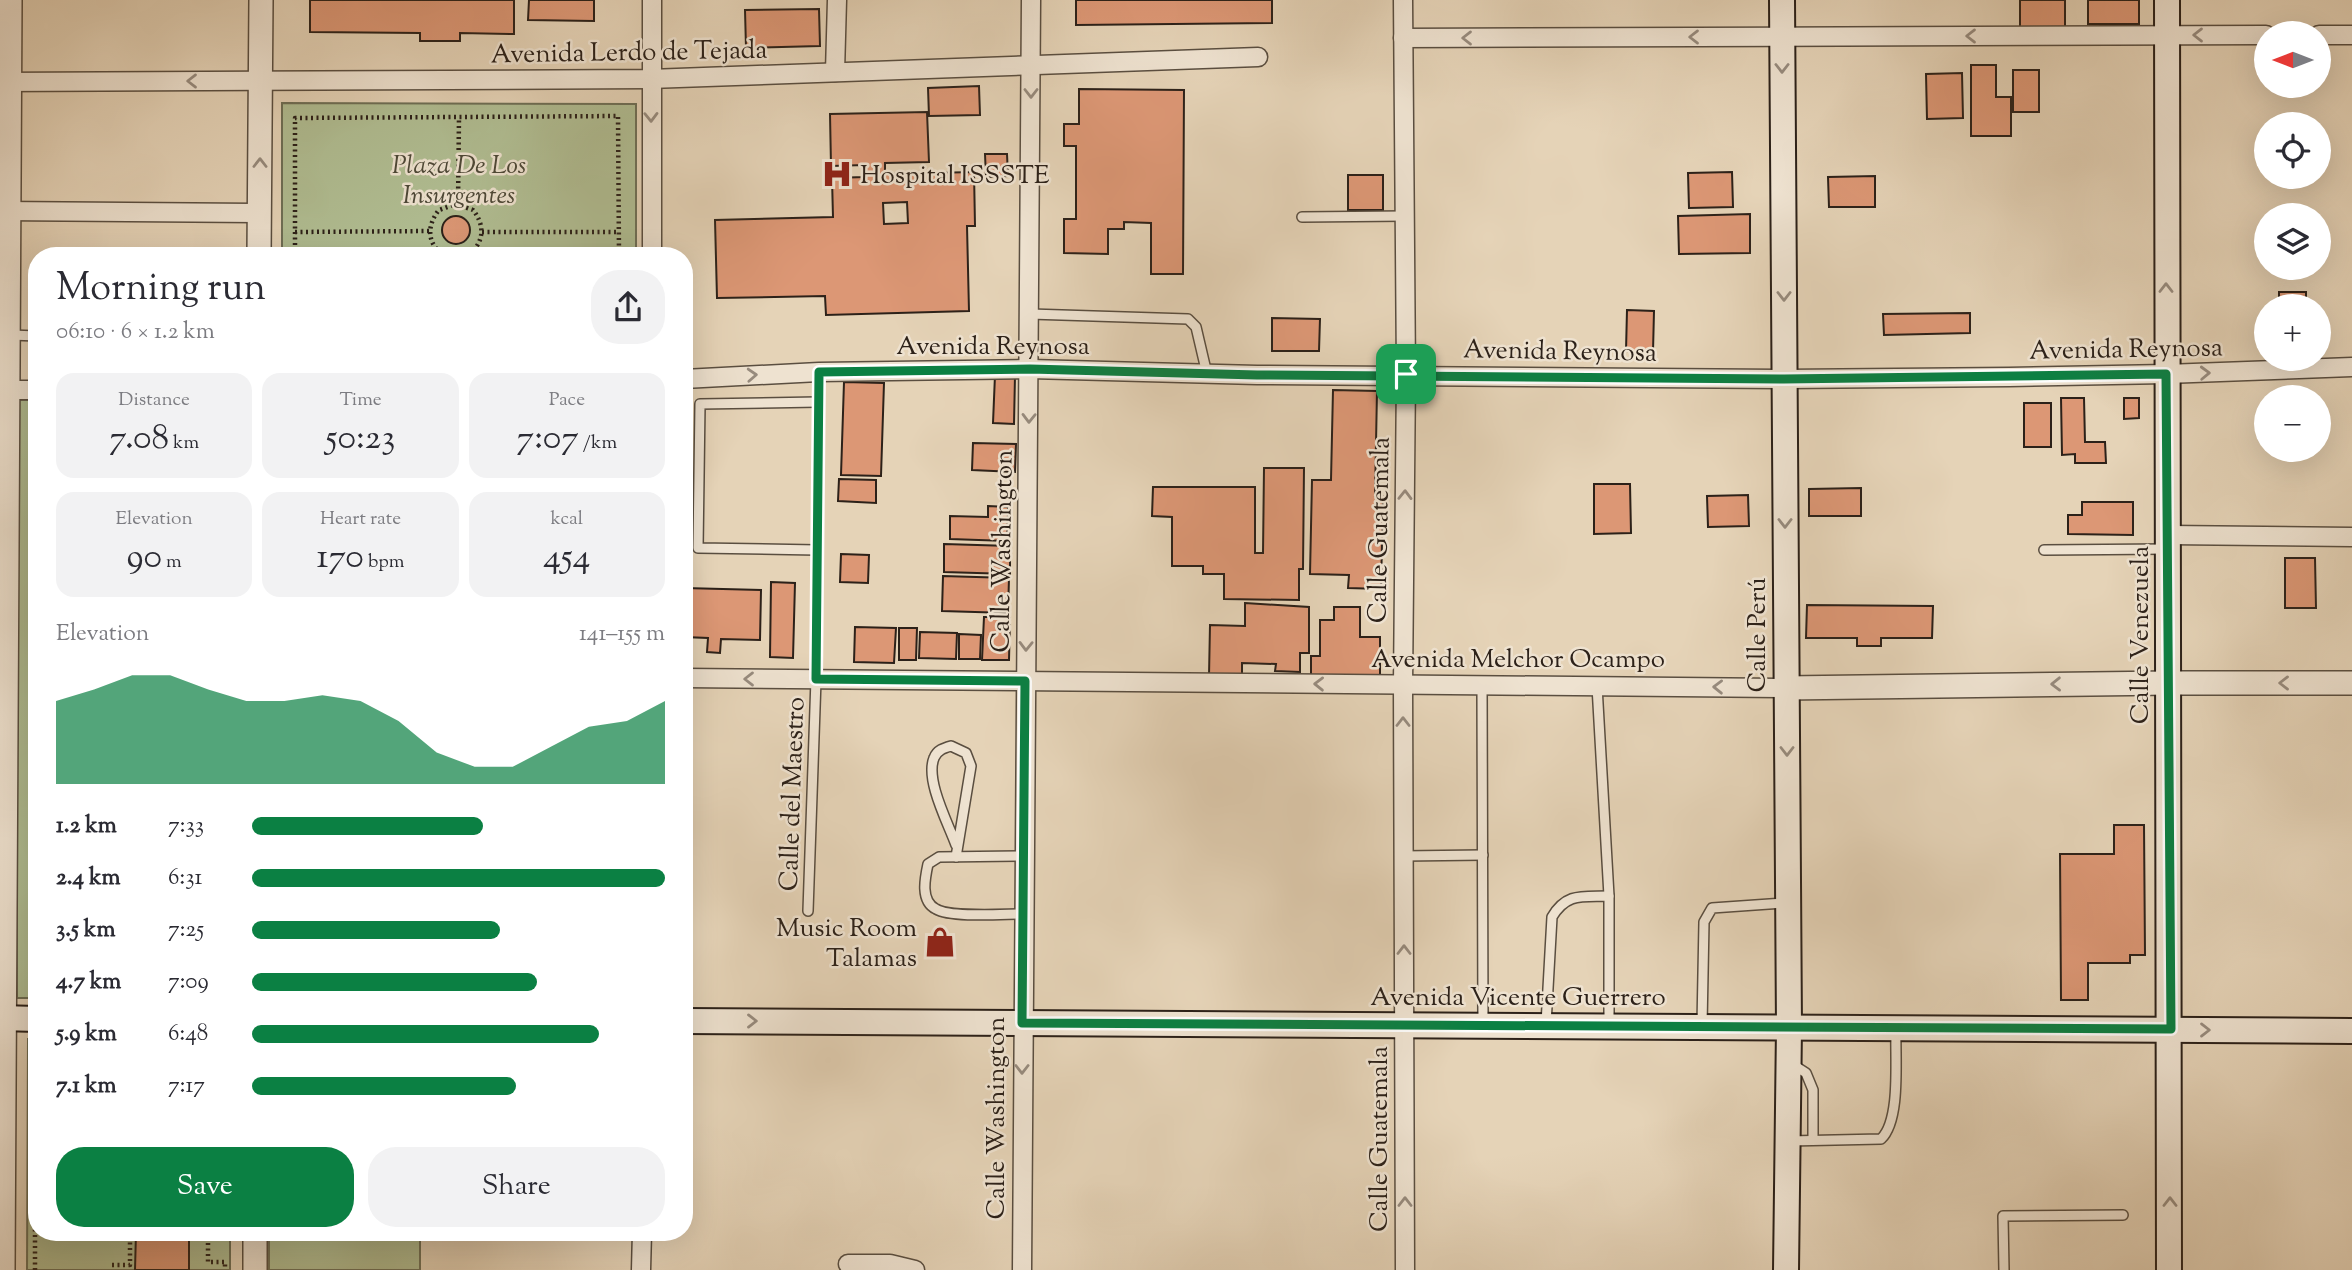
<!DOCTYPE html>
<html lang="en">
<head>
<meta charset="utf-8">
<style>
  body { margin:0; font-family:"Sorts Mill Goudy",serif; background:#f2f2f3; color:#2b2b33; height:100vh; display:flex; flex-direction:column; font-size:26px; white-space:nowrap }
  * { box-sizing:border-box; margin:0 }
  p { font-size:23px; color:#7c7c81 }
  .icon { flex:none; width:38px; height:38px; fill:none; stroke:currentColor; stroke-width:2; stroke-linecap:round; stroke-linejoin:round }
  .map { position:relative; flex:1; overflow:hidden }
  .sheet { position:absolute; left:28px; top:247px; width:665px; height:994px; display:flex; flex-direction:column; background:#fff; border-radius:28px; box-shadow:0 7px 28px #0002 }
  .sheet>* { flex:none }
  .needle { width:46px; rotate:270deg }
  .tools { position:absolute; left:2254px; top:21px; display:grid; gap:14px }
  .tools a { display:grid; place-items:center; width:77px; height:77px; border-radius:50%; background:#fff; box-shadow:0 7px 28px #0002; font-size:35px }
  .pin { position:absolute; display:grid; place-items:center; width:60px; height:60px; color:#fff; margin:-30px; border-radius:14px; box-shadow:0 4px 10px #0006 }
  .round { display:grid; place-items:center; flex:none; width:74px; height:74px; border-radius:28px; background:#f2f2f3 }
  .head { display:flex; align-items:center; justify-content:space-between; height:119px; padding:0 28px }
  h1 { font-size:38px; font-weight:600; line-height:52px }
  .metrics { display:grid; grid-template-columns:repeat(3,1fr); gap:10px; height:119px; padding:7px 28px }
  .metrics div { display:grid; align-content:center; border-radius:18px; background:#f2f2f3; text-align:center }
  .metrics b { font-size:35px; font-weight:600 }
  .metrics small { font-size:19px; font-weight:400 }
  .metrics p { font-size:19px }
  .chart { height:196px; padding:14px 28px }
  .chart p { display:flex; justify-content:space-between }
  .chart svg { width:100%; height:126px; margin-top:7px; fill:#0b8043; opacity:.7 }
  .cta { display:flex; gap:14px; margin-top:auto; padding:14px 28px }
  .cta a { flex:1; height:80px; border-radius:28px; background:#0b8043; color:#fff; font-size:28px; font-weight:600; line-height:80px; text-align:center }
  .cta a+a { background:#f2f2f3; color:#2b2b33 }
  ul { padding:0 28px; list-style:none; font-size:23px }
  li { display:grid; grid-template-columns:112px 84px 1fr; align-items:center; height:52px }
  li i { height:18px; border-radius:9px; background:#0b8043 }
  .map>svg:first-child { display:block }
  .green { fill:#b0bd92; stroke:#6e6f56; stroke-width:2 }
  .building { fill:#dc9775; stroke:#2c2119; stroke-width:2; fill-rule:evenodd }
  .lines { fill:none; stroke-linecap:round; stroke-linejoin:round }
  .service-casing { stroke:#5a4e40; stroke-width:12 }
  .minor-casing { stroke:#5a4e40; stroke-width:21 }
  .tertiary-casing { stroke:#5a4e40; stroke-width:26 }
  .secondary-casing { stroke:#2c2119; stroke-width:28 }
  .path { stroke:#2c2119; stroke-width:4.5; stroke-dasharray:2 3.5; stroke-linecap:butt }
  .service { stroke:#eee2d0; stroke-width:9 }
  .minor { stroke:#eee2d0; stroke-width:18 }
  .tertiary { stroke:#eee2d0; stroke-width:23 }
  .secondary { stroke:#eee2d0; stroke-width:24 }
  .oneway { stroke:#978b7e }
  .route-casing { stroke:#fff; stroke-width:14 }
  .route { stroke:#0b8043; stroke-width:9 }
  .labels { text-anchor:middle; stroke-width:5; stroke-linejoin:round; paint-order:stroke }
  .street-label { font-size:26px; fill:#2c2119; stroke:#eee2d0 }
  .park-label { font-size:26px; font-style:italic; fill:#4d4837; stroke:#eee2d0 }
  .poi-label { font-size:26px; fill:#2c2119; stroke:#eee2d0; text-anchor:start }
</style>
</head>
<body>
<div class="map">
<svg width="2352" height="1270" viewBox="0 0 2352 1270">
  <rect width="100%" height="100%" fill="#e5d3b7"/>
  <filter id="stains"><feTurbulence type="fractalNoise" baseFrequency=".00286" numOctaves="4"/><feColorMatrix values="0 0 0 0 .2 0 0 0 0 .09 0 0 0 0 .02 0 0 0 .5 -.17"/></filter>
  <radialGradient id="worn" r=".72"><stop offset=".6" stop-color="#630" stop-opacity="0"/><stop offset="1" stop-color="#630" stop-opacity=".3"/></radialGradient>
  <!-- green -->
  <g class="green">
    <polygon points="282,103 636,104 636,255 282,255"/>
    <polygon points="15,400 37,400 37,998 17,998"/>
    <polygon points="28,1039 37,1039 37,1232 230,1232 230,1270 27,1270"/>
    <polygon points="420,1233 420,1270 269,1270 269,1234"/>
  </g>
  <!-- building -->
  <g class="building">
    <polygon points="310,0 514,0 514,34 460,33 460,41 420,41 420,33 310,32"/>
    <polygon points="529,0 594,0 594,21 528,20"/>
    <polygon points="1076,0 1272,0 1272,23 1076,25"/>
    <rect x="2020" y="0" width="45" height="27"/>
    <rect x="2088" y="0" width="51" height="24"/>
    <polygon points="819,9 820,46 746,48 745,10"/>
    <polygon points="1971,65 1996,65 1996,97 2011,97 2011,136 1971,136"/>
    <rect x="2013" y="70" width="26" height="42"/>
    <polygon points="1962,73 1963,118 1927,119 1926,74"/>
    <polygon points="979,86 980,115 929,116 928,88"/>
    <polygon points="1079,89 1184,90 1183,274 1151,274 1151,223 1124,222 1124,229 1108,229 1108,254 1064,253 1064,219 1076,219 1076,146 1064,146 1064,124 1079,124"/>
    <path d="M 927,112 L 929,162 L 885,163 L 885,174 L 974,172 L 975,226 L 967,226 L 969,311 L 826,315 L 825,296 L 717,298 L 715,220 L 833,217 L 832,178 L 865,177 L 865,165 L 831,166 L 830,114 ZM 907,202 L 908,223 L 884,224 L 883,203 Z"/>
    <polygon points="985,154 1007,154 1008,176 986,177"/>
    <polygon points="1732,172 1733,207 1689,208 1688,173"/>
    <rect x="1348" y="175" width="35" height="35"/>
    <polygon points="1875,176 1875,207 1829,207 1828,177"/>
    <polygon points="1750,214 1750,253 1679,254 1678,216"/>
    <circle cx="456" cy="230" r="14"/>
    <rect x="2279" y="292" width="27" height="14"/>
    <polygon points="1627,310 1654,311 1653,352 1626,351"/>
    <polygon points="1970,313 1970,333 1884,335 1883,314"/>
    <polygon points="1272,318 1320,319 1319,351 1272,351"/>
    <polygon points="995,375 1015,375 1014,424 993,423"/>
    <polygon points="844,382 884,383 881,476 841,475"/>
    <polygon points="1333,390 1377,391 1375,496 1383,496 1381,589 1348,588 1349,575 1310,574 1312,480 1331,480"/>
    <polygon points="2061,398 2084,398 2085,442 2105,442 2106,463 2075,463 2075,454 2062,455"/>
    <polygon points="2124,398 2139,398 2139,418 2124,419"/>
    <rect x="2024" y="403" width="27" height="44"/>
    <polygon points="973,443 1016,444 1015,472 972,470"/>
    <polygon points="1264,468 1304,468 1303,569 1299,569 1299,600 1224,599 1224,574 1203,574 1203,566 1172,566 1172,517 1152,516 1153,487 1255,487 1255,553 1263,553"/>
    <polygon points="839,479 876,480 876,503 838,501"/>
    <polygon points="1594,484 1630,484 1631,533 1594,534"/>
    <polygon points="1861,488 1861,516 1809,516 1809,489"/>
    <polygon points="1748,495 1749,526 1708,527 1707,496"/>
    <polygon points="2082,502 2133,502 2133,535 2068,534 2068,515 2082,515"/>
    <polygon points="988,506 1008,507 1007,541 950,539 950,516 988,517"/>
    <polygon points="944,544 1010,546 1010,574 944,572"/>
    <polygon points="841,554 869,555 868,583 840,582"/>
    <polygon points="2285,558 2315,558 2316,608 2285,608"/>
    <polygon points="943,576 1009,578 1008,613 942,611"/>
    <polygon points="771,582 795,583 793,658 770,657"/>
    <polygon points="684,588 761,590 760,640 721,639 720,653 707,652 708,638 684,637"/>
    <polygon points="1245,603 1309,607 1309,653 1300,653 1300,672 1275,671 1276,664 1242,663 1242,677 1209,676 1210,625 1245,626"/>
    <polygon points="1807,605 1933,606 1932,638 1881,638 1881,646 1857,646 1857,638 1806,638"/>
    <polygon points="1334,607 1360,607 1360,637 1380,637 1380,676 1311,675 1311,656 1320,656 1320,620 1334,620"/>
    <polygon points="984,617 1010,617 1009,660 982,660"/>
    <polygon points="855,627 896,628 894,663 854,662"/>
    <polygon points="899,628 917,628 916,660 899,660"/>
    <polygon points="920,632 957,633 956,659 919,658"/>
    <polygon points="959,634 981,635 980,659 959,659"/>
    <polygon points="2114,825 2144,825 2145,955 2130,955 2130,963 2088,963 2088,1000 2061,1000 2060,854 2114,854"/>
    <polygon points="136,1232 189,1232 189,1270 135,1270"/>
  </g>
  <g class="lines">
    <!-- service casing -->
    <g class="service-casing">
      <g id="service">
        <polyline points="1302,217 1405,216"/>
        <polyline points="1030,314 1188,319 1196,327 1207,374"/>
        <polyline points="11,335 37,336"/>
        <polyline points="817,550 698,548 700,404 818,402"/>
        <polyline points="2044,550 2167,549"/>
        <polyline points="1482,685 1483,1024"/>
        <polyline points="1597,686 1609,896 1609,1025"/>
        <polyline points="1403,856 1483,855"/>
        <path d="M 956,857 L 971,766 L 966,753 L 951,746 C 944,748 937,750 934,758 C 925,780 948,823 956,845"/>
        <polyline points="808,911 816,679 819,372"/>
        <path d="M 1023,914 C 1004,914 951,918 936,909 C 920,901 925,878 928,864 L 939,857 L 1023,856"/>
        <path d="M 1546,1024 L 1552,917 C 1567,892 1583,897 1609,896"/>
        <polyline points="1702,1025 1704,922 1712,908 1785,903"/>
        <polyline points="1792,1064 1806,1073 1813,1090 1813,1140"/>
        <path d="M 1789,1141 L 1881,1139 C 1901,1120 1895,1059 1896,1032"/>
        <polyline points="2004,1270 2003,1216 2123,1215"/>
      </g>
    </g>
    <!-- minor casing -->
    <g class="minor-casing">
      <g id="minor">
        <polyline points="652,0 652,256"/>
        <polyline points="1403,0 1406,375 1403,685 1405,1270"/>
        <polyline points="2319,35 2352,35"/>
        <polyline points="1403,38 2266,35"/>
        <polyline points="835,72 837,0"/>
        <polyline points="0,82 650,79 1258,57"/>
        <polyline points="0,211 259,213"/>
        <polyline points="684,379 819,372 1030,369 1257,375 1785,379 2009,377 2166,374 2352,367"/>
        <polyline points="0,390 37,390"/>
        <polyline points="2169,535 2352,537"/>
        <polyline points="684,678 1786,688"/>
        <polyline points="848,1264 890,1264 915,1270"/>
        <polyline points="641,1270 642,1232"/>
        <path d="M 1022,1270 C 1022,847 1031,423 1031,0"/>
      </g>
    </g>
    <!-- tertiary casing -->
    <g class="tertiary-casing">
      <g id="tertiary">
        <polyline points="259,256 261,0"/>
        <polyline points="1786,688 2169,683 2352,683"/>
        <polyline points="3,1270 10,0"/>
        <polyline points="255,1270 255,1232"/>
      </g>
    </g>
    <!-- secondary casing -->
    <g class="secondary-casing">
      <g id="secondary">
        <polyline points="1782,0 1789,1027 1786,1270"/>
        <polyline points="2167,0 2169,1270"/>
        <polyline points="0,1018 37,1019"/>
        <polyline points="684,1021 2352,1031"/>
      </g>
    </g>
    <!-- path -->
    <g class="path">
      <polyline points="458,205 459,117"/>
      <polyline points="295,232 430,231"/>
      <polyline points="482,232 618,232"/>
      <polyline points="295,256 295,118 618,116 619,256"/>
      <path d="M 445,256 C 427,245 426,226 439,210 L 456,204 L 473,210 C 486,226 484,245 466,256"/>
      <polyline points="83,1232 83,1236"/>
      <polyline points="208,1232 208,1262 225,1262 225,1270"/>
      <polyline points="112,1265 130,1265 130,1232"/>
      <polyline points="35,1270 35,1047 37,1047"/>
    </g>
    <!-- service -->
    <use href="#service" class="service"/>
    <!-- minor -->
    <use href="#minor" class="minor"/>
    <!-- tertiary -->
    <use href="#tertiary" class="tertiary"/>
    <!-- secondary -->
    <use href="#secondary" class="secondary"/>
  </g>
  <!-- one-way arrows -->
  <defs><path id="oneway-chevron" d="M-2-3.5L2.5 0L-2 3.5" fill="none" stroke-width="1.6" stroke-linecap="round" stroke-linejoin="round" transform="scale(1.75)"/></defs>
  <g class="oneway">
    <use href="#oneway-chevron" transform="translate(2198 35) rotate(180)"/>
    <use href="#oneway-chevron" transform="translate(1971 36) rotate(180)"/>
    <use href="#oneway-chevron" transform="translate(1694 37) rotate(180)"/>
    <use href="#oneway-chevron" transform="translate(1467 38) rotate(180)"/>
    <use href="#oneway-chevron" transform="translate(1782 68) rotate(90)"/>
    <use href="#oneway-chevron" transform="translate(192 81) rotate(180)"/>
    <use href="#oneway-chevron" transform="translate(1031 93) rotate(90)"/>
    <use href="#oneway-chevron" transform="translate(651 117) rotate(89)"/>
    <use href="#oneway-chevron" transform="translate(260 163) rotate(-90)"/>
    <use href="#oneway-chevron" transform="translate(2166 288) rotate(-90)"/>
    <use href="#oneway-chevron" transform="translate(1784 296) rotate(90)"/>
    <use href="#oneway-chevron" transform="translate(2205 373) rotate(-2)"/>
    <use href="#oneway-chevron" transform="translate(752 375) rotate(-3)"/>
    <use href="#oneway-chevron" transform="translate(1029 418) rotate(91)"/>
    <use href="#oneway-chevron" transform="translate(1405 495) rotate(-89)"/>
    <use href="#oneway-chevron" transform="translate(1785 523) rotate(90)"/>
    <use href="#oneway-chevron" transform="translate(1026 646) rotate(91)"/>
    <use href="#oneway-chevron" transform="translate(749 679) rotate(-180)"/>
    <use href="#oneway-chevron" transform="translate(2284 683) rotate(-180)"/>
    <use href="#oneway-chevron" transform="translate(1319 684) rotate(-179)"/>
    <use href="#oneway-chevron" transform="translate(2056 684) rotate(179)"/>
    <use href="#oneway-chevron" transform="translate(1718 687) rotate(-179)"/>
    <use href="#oneway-chevron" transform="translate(1403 722) rotate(-90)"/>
    <use href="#oneway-chevron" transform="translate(1787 751) rotate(90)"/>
    <use href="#oneway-chevron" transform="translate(1404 950) rotate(-90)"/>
    <use href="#oneway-chevron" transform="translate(752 1021)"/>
    <use href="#oneway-chevron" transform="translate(2205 1030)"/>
    <use href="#oneway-chevron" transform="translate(1022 1069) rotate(90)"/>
    <use href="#oneway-chevron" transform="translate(1405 1202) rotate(-90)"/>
    <use href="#oneway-chevron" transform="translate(2170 1202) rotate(-90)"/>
  </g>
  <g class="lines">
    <!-- route casing -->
    <g class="route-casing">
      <polygon id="route" points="1030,369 1257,375 1784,379 2166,374 2171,1029 1022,1023 1025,681 816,679 819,372"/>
    </g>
    <!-- route -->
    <use href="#route" class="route"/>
  </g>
  <!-- icons -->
  <defs>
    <g id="hospital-bare" transform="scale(2.415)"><path d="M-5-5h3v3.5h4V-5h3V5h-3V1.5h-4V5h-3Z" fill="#8f2418" stroke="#eee2d0" stroke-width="2.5" paint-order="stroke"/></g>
    <g id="shop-bare" transform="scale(2.415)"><path d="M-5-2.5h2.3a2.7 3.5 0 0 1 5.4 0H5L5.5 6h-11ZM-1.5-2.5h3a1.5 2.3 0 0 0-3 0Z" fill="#8f2418" stroke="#eee2d0" stroke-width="2.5" paint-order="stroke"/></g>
  </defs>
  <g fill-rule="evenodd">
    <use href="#hospital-bare" x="837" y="174"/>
    <use href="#shop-bare" x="940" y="942"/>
  </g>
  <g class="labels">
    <!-- street labels -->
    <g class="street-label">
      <text transform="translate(629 51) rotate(-1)" y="9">Avenida Lerdo de Tejada</text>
      <text x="993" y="354">Avenida Reynosa</text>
      <text transform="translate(2126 348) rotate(-1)" y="9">Avenida Reynosa</text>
      <text transform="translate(1560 350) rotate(1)" y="9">Avenida Reynosa</text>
      <text transform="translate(1378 530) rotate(-89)" y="9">Calle Guatemala</text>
      <text transform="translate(1001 551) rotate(-89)" y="9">Calle Washington</text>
      <text transform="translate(1756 635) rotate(-90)" y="9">Calle Perú</text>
      <text transform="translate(2139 635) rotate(-90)" y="9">Calle Venezuela</text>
      <text x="1518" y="667">Avenida Melchor Ocampo</text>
      <text transform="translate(791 794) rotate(-88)" y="9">Calle del Maestro</text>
      <text x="1518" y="1005">Avenida Vicente Guerrero</text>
      <text transform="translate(995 1118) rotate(-90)" y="9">Calle Washington</text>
      <text transform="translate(1378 1139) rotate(-90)" y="9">Calle Guatemala</text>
    </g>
    <!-- park labels -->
    <g class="park-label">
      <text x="459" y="173">Plaza De Los<tspan x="459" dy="30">Insurgentes</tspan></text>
    </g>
    <!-- poi labels -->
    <g class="poi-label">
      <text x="860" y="183">Hospital ISSSTE</text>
      <text x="917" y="936" text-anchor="end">Music Room<tspan x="917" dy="30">Talamas</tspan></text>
    </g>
  </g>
  <rect width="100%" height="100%" filter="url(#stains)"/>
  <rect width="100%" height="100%" fill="url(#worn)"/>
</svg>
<div class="tools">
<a><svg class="needle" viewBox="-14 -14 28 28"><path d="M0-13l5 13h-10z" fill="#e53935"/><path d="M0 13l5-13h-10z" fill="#7c7c81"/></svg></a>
<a><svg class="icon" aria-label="locate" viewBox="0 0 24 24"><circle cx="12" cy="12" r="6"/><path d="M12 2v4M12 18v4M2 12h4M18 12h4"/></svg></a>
<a><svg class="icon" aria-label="layers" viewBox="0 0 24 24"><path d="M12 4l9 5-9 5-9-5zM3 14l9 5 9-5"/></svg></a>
<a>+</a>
<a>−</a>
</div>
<div class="pin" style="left:1406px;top:374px;background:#1e9e55"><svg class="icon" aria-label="arrive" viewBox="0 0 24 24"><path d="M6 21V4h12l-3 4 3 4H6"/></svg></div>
<section class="sheet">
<div class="head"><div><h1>Morning run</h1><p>06:10 · 6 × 1.2 km</p></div><a class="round"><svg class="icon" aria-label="share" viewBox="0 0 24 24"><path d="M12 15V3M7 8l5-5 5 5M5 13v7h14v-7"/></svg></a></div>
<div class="metrics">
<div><p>Distance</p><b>7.08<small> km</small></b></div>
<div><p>Time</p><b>50:23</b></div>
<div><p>Pace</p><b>7:07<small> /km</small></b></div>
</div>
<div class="metrics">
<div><p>Elevation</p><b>90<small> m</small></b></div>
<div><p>Heart rate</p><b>170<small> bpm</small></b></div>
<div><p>kcal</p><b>454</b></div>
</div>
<div class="chart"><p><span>Elevation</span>141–155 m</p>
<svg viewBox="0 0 160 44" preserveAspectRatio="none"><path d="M0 44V15L10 11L20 6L30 6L40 11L50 15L60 15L70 13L80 15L90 22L100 33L110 38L120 38L130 31L140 24L150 22L160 15V44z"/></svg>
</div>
<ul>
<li><b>1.2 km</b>7:33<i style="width:56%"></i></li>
<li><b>2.4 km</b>6:31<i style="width:100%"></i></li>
<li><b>3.5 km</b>7:25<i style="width:60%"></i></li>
<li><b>4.7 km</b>7:09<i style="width:69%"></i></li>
<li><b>5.9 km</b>6:48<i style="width:84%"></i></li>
<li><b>7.1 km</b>7:17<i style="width:64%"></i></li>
</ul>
<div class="cta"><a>Save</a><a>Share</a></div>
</section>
</div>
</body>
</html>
